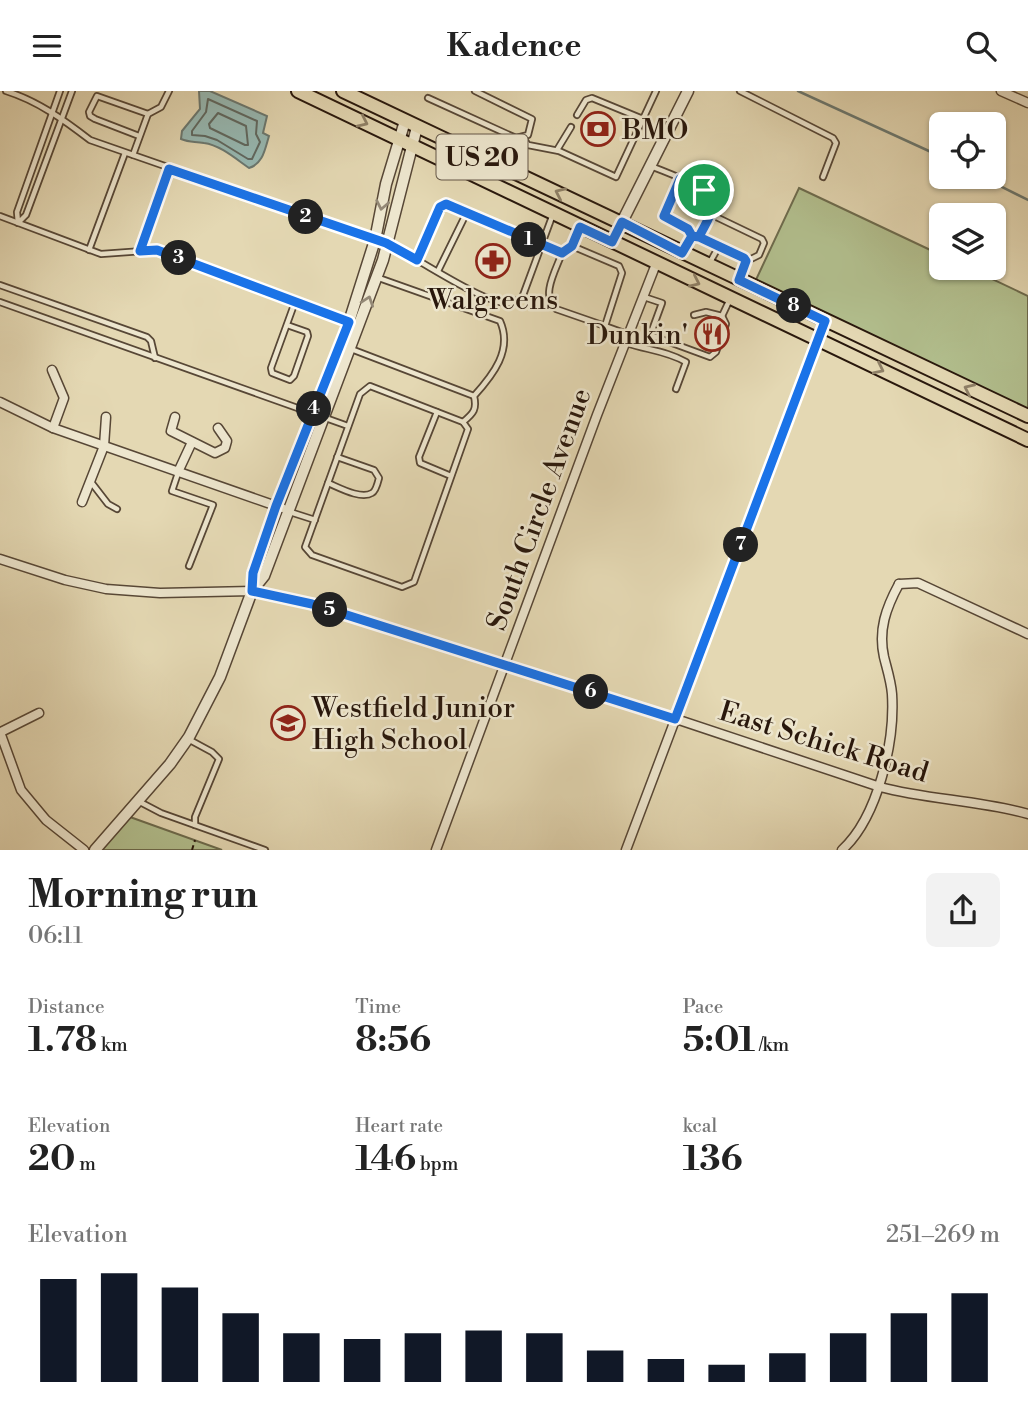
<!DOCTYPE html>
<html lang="en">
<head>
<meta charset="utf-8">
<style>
  body { margin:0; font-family:"Libre Bodoni",serif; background:#f2f2f2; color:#222; height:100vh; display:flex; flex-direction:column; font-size:26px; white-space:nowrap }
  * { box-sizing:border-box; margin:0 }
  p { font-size:23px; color:#767676 }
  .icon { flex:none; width:38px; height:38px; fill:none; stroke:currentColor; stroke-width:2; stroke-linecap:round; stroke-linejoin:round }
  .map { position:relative; height:759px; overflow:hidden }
  .drawer { display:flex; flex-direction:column; background:#fff; flex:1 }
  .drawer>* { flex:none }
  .fabs { position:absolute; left:929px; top:21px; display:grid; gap:14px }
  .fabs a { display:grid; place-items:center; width:77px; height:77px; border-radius:10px; background:#fff; box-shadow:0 2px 5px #0004; font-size:35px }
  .pin { position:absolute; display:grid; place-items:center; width:60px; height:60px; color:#fff; margin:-30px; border:4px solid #fff; border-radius:50%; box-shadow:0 2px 7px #0007 }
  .km { position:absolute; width:35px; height:35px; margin:-18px; border-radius:50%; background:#222; color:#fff; font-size:19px; line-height:35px; text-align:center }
  .round { display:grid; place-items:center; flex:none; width:74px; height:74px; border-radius:10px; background:#f2f2f2 }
  .head { display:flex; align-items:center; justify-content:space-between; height:119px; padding:0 28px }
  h1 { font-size:38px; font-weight:800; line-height:52px }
  .stats { display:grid; grid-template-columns:repeat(3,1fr); gap:10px; height:119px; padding:7px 28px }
  .stats div { display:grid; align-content:center }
  .stats b { font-size:35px; font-weight:800 }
  .stats small { font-size:19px; font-weight:400 }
  .stats p { font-size:19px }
  .chart { height:196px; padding:14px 28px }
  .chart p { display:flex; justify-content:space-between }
  .chart svg { width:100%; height:126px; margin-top:7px; stroke:#111827; stroke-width:6 }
  header { display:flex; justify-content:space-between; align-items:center; height:91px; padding:0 28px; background:#fff; font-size:32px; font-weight:800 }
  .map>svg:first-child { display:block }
  .green { fill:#b2bf8e; stroke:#6d6b4d; stroke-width:2 }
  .water { fill:#97b9b3; stroke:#6b7870; stroke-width:2 }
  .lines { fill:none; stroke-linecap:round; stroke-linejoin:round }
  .shore { stroke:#606860; stroke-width:2 }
  .stream { stroke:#6b7870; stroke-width:2.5 }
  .service-casing { stroke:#574736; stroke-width:8 }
  .minor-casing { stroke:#574736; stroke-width:11 }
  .tertiary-casing { stroke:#574736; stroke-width:13 }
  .primary-casing { stroke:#28170c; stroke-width:16 }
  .path { stroke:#28170c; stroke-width:2; stroke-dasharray:5 3.5; stroke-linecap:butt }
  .service { stroke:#ede6ce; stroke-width:4.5 }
  .minor { stroke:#ede6ce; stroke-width:8 }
  .tertiary { stroke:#ede6ce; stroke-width:10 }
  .primary { stroke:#e4d8b3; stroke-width:12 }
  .oneway { stroke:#8f8168 }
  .oneway2 { stroke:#948977 }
  .route-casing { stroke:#fff; stroke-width:14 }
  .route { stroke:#1a73e8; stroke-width:9 }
  .labels { text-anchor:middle; stroke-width:5; stroke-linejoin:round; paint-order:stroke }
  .shield { fill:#ede6ce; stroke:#635546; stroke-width:2 }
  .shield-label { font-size:26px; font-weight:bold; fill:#28170c }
  .poi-label { font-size:28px; fill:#28170c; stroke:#ede6ce; text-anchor:start }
  .street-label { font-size:28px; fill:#28170c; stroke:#ede6ce }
</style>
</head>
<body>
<header><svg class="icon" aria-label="menu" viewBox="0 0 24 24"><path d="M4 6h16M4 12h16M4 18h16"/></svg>Kadence<svg class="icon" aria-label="search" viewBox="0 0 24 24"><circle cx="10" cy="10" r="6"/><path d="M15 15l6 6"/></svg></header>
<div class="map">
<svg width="1028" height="759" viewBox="0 0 1028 759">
  <rect width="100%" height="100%" fill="#e4d8b3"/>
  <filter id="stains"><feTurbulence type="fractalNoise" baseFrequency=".00286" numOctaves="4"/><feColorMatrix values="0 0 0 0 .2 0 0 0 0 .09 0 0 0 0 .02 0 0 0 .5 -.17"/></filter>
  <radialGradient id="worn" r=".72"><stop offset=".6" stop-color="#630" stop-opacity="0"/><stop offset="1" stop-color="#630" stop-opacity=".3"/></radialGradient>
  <!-- green -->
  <g class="green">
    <polygon points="799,97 941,164 942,177 969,177 1028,205 1028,321 754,193"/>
    <polygon points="130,726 222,759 98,759"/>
  </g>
  <!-- water -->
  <path class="water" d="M 199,0 L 210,0 L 267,25 L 263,42 L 269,45 C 265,58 263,73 249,77 C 236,68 220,54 204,52 C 195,50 190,52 181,48 L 182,40 L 200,18 Z"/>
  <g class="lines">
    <!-- shore -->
    <g class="shore">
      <polygon points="208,8 257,30 256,43 260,51 252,68 248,68 217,49 205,45 192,44 192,40 206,21"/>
      <polygon points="218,22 246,35 248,54 245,54 210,37 209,33"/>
    </g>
    <!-- stream -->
    <g class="stream">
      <polyline points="798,0 942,66"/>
      <polyline points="982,86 1028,109"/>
    </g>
    <!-- service casing -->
    <g class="service-casing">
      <g id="service">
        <path d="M 6,0 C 38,10 64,29 90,49 L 386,152 L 417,169 L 440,116 L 446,113 L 452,115 L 562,162 C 556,179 540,205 556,218 L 605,235"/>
        <polyline points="60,0 17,121 18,132 26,124 72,0"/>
        <polyline points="740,0 833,47 836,52 823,86"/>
        <polyline points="428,7 516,47 528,44 532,28 475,0"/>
        <polyline points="577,24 586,9 592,7 643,28"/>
        <polyline points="139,45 95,28 90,25 89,21 97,5 148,23"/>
        <polyline points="523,47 528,54 559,60 616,86 656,0"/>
        <polyline points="557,59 571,36"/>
        <polyline points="133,64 148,23 161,16 169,0"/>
        <path d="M 651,75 C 669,83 707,94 713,114 L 699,146"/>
        <polyline points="680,88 664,125 688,138 692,145 683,161"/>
        <polyline points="710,123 762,148 764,152 759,164 745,171"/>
        <polyline points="0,125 101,163 157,159 349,231"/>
        <polyline points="579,136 572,155 619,175 622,182 605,235 627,243"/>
        <polyline points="692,145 699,146 744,167 745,171 740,185"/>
        <polyline points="89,159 125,62"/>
        <polyline points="140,160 169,77"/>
        <path d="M 417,169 C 435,179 487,212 506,212 C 512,212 517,210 522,207 L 553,123"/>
        <polyline points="709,173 719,155"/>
        <polyline points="438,180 467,121"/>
        <path d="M 376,186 L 500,230 C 513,259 493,284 474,305 C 477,318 474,322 463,331"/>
        <polyline points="0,194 147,246 151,250 155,267"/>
        <polyline points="644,206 662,212 651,242 653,245 710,266 716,261 726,233 722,225"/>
        <polyline points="0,211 348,335"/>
        <polyline points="694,224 706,221 722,225 730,208"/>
        <polyline points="287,234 307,241 308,245 294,285 290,289 272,282 271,277 295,211"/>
        <path d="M 626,252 C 647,259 667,260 686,271 L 676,298"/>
        <polyline points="351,258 474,305"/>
        <polygon points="370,295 463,331 468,338 414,491 402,496 312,464 305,456 360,303"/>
        <polyline points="437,321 419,366 420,372 451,385"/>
        <polyline points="178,382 172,400 213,414 189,475"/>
        <polyline points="91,391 108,413 117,418"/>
        <path d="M 328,392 C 338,396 361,409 372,402 C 376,400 378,391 379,387 L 374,379 L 337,366"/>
        <polyline points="290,421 315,429"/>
        <polyline points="188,648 212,661 219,668 195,726 195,734"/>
        <polyline points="140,711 161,722 265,759"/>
      </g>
    </g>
    <!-- minor casing -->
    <g class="minor-casing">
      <g id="minor">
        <polyline points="1001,0 1028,12"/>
        <polyline points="52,279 64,307 53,337"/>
        <polyline points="0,311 53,337 282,417"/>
        <polyline points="175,326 171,340 215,362 225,357 227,350 218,337"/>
        <polyline points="178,381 192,351"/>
        <polyline points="82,411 104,355 106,326"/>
        <path d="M 0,468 L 65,489 L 106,498 L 160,502 L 252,500 L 312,513 L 652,620 L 880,696 C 929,709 979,709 1028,723"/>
        <polyline points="899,493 918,492 1028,543"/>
        <polyline points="0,641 21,699 46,729 84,759"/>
        <polyline points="1,641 39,622"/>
        <polyline points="436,759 597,324 656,173"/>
        <polyline points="626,759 825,231"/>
        <path d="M 842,759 C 878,726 895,651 892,603 C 891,590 887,578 884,566 C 878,539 886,517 899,493"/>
      </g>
    </g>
    <!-- tertiary casing -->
    <g class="tertiary-casing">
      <g id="tertiary">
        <polyline points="622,131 688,0"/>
        <polyline points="252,500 264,485 383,169 417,36"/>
        <polyline points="95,759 170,673 189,646 220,586 252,500 253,482 277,415 349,231 375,149 386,93 405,30"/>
      </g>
    </g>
    <!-- primary casing -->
    <g class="primary-casing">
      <g id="primary">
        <polyline points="298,0 1028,349"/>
        <polyline points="343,0 1028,325"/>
      </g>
    </g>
    <!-- path -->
    <polyline class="path" points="192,759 195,749"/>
    <!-- service -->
    <use href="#service" class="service"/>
    <!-- minor -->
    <use href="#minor" class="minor"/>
    <!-- tertiary -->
    <use href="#tertiary" class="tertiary"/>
    <!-- primary -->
    <use href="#primary" class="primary"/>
  </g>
  <!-- one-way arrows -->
  <defs><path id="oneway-chevron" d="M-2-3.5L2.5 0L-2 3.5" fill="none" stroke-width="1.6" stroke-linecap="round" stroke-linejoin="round" transform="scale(1.75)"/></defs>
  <g class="oneway">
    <use href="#oneway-chevron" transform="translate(363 31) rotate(25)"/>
    <use href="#oneway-chevron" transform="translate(560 102) rotate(-155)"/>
    <use href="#oneway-chevron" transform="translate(695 191) rotate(25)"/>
    <use href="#oneway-chevron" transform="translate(879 278) rotate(26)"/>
    <use href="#oneway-chevron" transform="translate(969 298) rotate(-155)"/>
  </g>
  <g class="oneway2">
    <use href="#oneway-chevron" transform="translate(382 114) rotate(101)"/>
    <use href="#oneway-chevron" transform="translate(368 210) rotate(-71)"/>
  </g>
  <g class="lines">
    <!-- route casing -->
    <g class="route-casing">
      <path id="route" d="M 704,99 C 720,116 708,127 699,146 L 692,145 L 682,162 L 622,131 L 612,151 L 580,136 L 572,155 L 562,162 L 446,113 L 440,116 L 417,169 L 386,152 L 169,78 L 140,160 L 157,159 L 349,231 L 276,415 L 253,482 L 252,500 L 312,513 L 675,628 L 825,230 L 739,189 L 746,170 L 744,167 L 699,146 L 692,145 L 688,138 L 664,125 L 680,88 L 704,99"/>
    </g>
    <!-- route -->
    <use href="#route" class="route"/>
  </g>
  <!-- icons -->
  <defs>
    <g id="bank-ring" transform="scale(1.75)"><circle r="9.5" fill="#ede6ce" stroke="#8f2418" stroke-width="1.5"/><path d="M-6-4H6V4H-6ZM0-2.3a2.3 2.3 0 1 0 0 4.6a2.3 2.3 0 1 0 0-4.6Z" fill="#8f2418"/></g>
    <g id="pharmacy-ring" transform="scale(1.75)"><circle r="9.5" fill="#ede6ce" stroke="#8f2418" stroke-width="1.5"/><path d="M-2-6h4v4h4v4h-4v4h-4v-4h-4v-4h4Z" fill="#8f2418"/></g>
    <g id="restaurant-ring" transform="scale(1.75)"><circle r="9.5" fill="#ede6ce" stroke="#8f2418" stroke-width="1.5"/><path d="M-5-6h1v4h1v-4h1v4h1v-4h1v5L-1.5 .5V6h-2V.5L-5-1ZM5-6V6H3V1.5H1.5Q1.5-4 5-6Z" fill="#8f2418"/></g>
    <g id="school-ring" transform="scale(1.75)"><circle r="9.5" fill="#ede6ce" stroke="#8f2418" stroke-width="1.5"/><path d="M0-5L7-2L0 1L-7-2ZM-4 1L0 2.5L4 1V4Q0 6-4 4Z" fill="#8f2418"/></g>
  </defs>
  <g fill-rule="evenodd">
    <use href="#bank-ring" x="598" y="38"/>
    <use href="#pharmacy-ring" x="493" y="170"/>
    <use href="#restaurant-ring" x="712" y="243"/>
    <use href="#school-ring" x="288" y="632"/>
  </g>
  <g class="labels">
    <!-- shield labels -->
    <rect class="shield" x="436.5" y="43.5" width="91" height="45" rx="5"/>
    <g class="shield-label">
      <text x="482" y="75">US 20</text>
    </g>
    <!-- poi labels -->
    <g class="poi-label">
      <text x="622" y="48">BMO</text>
      <text x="493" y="218" text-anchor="middle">Walgreens</text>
      <text x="688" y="253" text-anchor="end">Dunkin'</text>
      <text x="312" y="626">Westfield Junior<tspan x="312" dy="32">High School</tspan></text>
    </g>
    <!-- street labels -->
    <g class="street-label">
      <text transform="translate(538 418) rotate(-70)" y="10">South Circle Avenue</text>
      <text transform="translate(824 650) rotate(17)" y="10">East Schick Road</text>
    </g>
  </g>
  <rect width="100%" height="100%" filter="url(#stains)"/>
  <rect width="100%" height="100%" fill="url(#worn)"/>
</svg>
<div class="fabs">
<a><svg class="icon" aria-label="locate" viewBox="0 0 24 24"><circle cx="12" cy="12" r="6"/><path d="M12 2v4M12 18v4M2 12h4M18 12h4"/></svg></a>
<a><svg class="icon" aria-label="layers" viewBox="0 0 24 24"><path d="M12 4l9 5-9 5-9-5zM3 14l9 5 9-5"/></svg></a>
</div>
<div class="pin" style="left:704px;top:99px;background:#1e9e55"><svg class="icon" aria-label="arrive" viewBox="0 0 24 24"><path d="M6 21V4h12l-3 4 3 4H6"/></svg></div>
<b class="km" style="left:529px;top:149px">1</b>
<b class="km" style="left:306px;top:126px">2</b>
<b class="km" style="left:179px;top:167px">3</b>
<b class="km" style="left:314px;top:318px">4</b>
<b class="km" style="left:330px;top:519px">5</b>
<b class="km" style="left:591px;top:601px">6</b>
<b class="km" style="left:741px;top:454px">7</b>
<b class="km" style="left:794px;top:215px">8</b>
</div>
<section class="drawer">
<div class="head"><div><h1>Morning run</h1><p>06:11</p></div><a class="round"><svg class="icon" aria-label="share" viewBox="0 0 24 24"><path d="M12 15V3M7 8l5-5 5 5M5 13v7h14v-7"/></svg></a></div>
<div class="stats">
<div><p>Distance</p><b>1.78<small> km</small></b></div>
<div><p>Time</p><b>8:56</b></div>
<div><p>Pace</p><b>5:01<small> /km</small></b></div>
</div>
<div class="stats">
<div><p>Elevation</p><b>20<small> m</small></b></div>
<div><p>Heart rate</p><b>146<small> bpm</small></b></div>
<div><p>kcal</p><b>136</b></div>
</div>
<div class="chart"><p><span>Elevation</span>251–269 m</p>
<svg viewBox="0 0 160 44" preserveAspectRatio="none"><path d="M5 44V8M15 44V6M25 44V11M35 44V20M45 44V27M55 44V29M65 44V27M75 44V26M85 44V27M95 44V33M105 44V36M115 44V38M125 44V34M135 44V27M145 44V20M155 44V13"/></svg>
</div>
</section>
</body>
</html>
